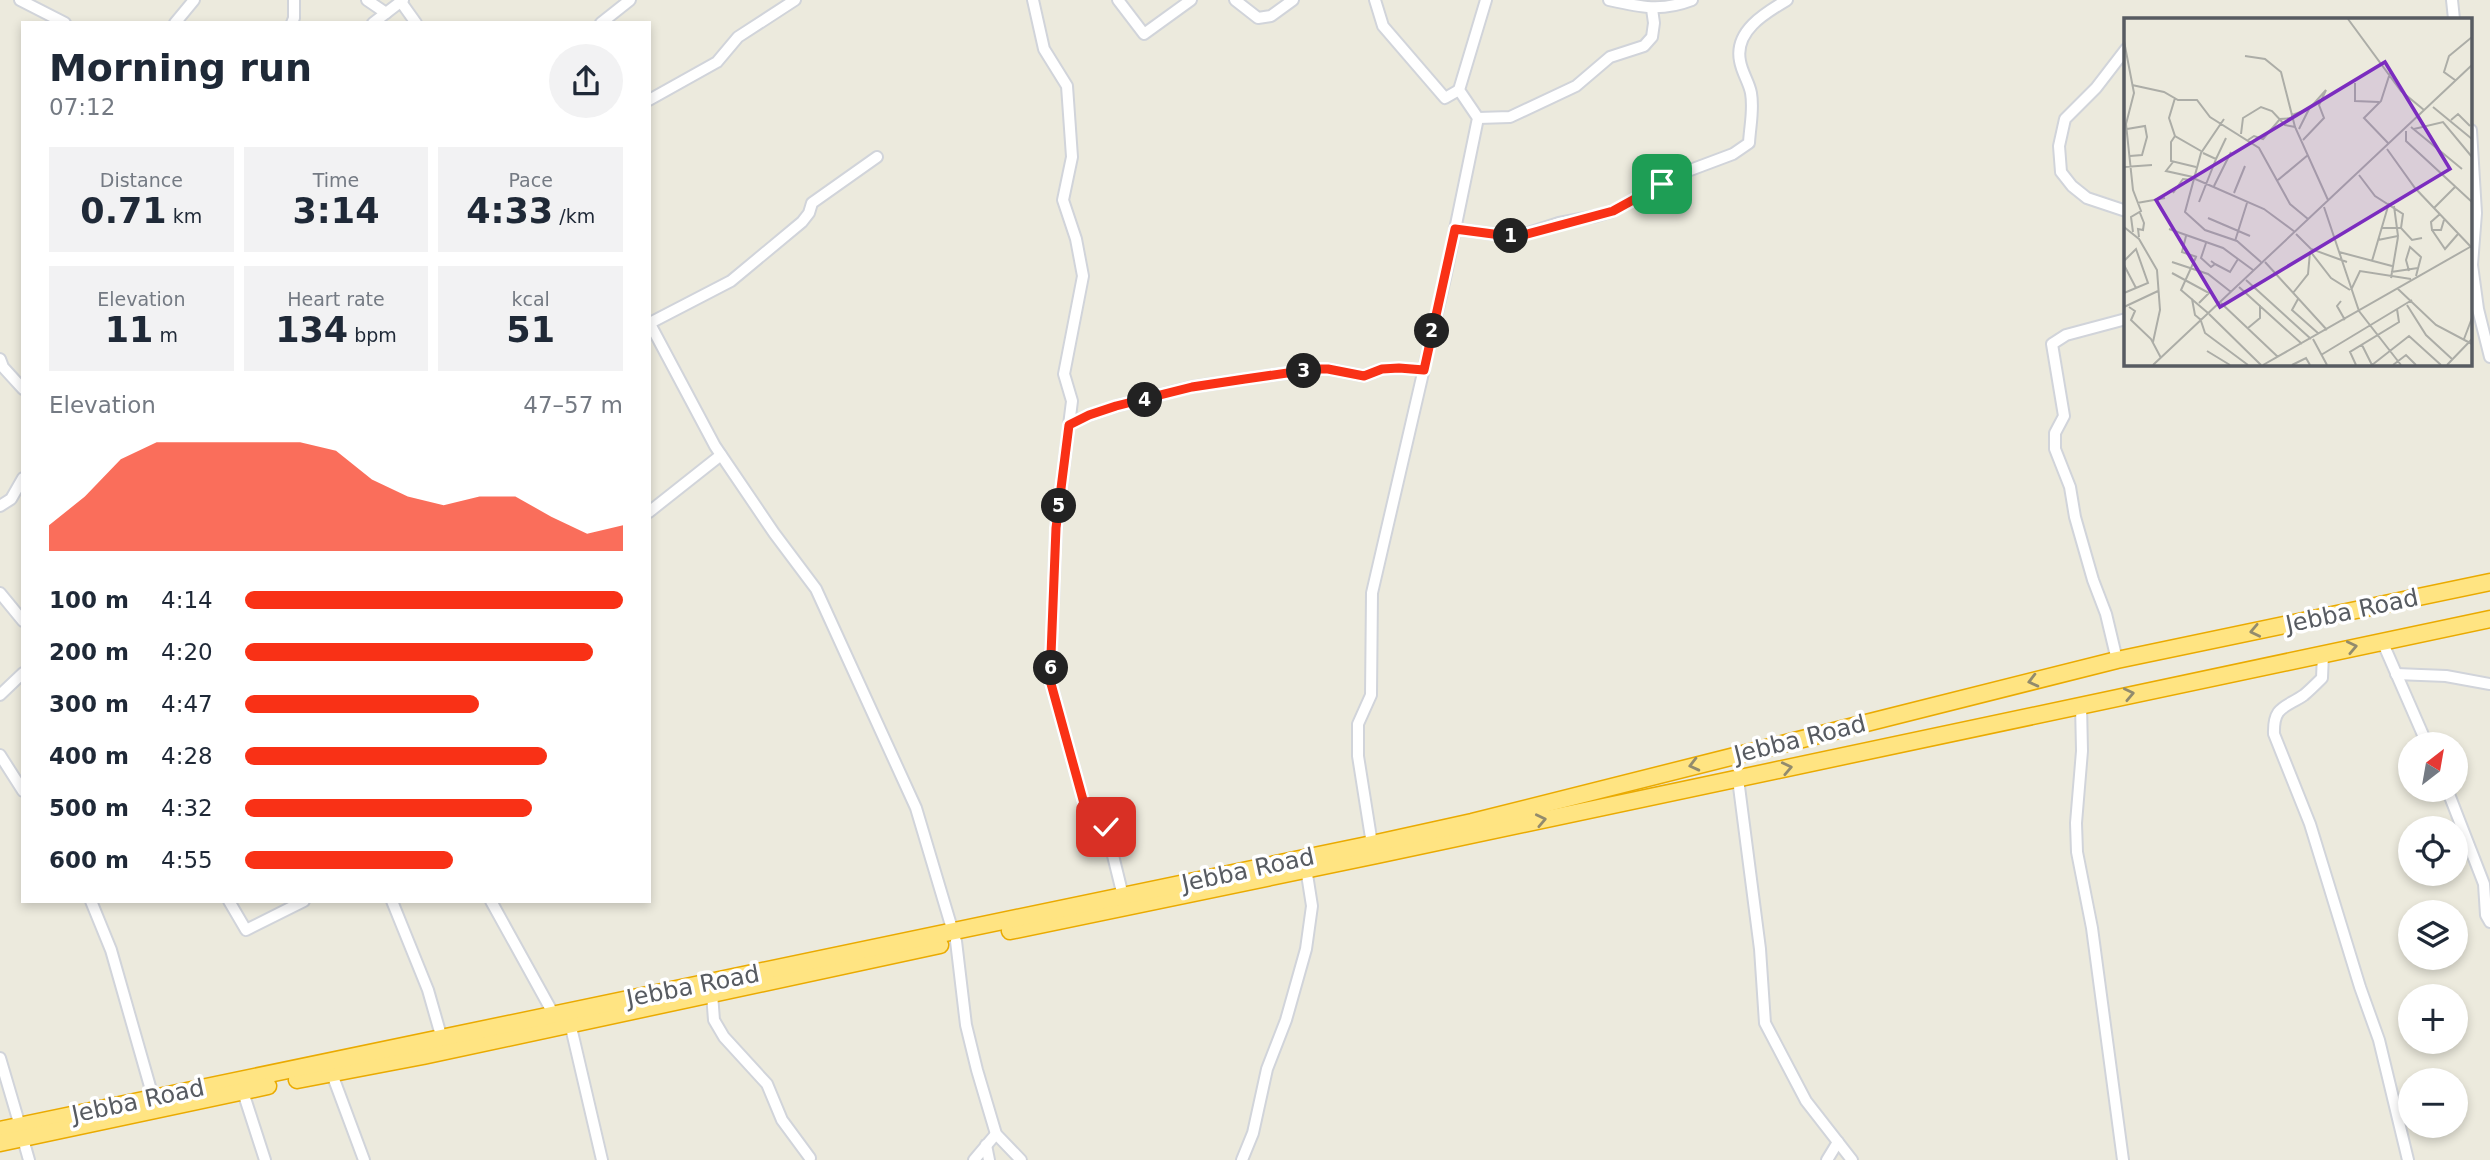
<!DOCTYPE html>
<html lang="en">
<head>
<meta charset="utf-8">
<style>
  body { margin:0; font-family:"DejaVu Sans",sans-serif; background:#f2f2f3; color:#1f2937; height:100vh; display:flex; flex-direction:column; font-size:26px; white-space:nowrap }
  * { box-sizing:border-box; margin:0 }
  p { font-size:23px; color:#747a83 }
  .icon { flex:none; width:38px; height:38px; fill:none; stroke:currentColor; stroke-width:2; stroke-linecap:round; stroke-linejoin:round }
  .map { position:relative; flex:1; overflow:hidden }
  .panel { position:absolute; left:21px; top:21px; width:630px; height:882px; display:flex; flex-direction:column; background:#fff; border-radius:0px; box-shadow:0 4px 10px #0003 }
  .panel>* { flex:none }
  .needle { width:46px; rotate:31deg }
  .controls { position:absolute; left:2398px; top:732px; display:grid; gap:14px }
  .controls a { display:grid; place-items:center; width:70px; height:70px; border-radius:50%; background:#fff; box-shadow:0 4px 10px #0003; font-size:35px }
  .pin { position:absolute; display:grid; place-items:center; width:60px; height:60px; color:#fff; margin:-30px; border-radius:14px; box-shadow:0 4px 10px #0006 }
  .km { position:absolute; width:35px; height:35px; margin:-18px; border-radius:50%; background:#222; color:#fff; font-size:19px; line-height:35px; text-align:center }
  .round { display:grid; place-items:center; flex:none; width:74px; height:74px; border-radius:37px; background:#f2f2f3 }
  .summary { display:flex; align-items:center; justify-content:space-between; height:119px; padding:0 28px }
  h1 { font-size:38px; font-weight:800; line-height:52px }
  .figures { display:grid; grid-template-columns:repeat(3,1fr); gap:10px; height:119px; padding:7px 28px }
  .figures div { display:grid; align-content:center; border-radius:0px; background:#f2f2f3; text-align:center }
  .figures b { font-size:35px; font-weight:800 }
  .figures small { font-size:19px; font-weight:400 }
  .figures p { font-size:19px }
  .chart { height:196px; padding:14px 28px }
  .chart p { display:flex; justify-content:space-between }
  .chart svg { width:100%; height:126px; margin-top:7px; fill:#f93116; opacity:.7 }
  ul { padding:0 28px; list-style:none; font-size:23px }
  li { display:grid; grid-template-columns:112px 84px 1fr; align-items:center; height:52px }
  li i { height:18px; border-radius:9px; background:#f93116 }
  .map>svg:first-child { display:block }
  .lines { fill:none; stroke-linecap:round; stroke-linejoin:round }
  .minor-casing { stroke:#d1d4da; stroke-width:14 }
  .highway-casing { stroke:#eaaa00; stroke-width:19 }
  .minor { stroke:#fff; stroke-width:10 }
  .highway { stroke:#ffe482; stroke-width:16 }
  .oneway { stroke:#928b6d }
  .route-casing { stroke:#fff; stroke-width:14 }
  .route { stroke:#f93116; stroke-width:9 }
  .labels { text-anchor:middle; stroke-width:7; stroke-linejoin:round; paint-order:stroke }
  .street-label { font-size:24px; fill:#575b61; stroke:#fff }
  .inset-road { fill:none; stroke:#acada7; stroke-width:2 }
  .view { fill:#7b2cbf; fill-opacity:0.15; stroke:#7b2cbf; stroke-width:3.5 }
  .inset-edge { fill:none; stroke:#575b61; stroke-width:3.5 }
</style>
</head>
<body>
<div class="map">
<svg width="2490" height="1160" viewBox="0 0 2490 1160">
  <rect width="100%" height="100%" fill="#eceadd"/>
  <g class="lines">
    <!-- minor casing -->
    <g class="minor-casing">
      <g id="minor">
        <polyline points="20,0 65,23"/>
        <polyline points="367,0 386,13"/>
        <polyline points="1033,0 1044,49 1067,86 1072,157 1063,200 1076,239 1083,276 1064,374 1072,401 1056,529 1050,680 1085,807 1106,827 1123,896"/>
        <polyline points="1118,0 1144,34 1191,0"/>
        <polyline points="1235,0 1258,18 1271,16 1293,0"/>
        <polyline points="1375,0 1383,26 1445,98 1459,90"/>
        <path d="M 1609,0 C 1640,7 1661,12 1692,0"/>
        <polyline points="2452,0 2454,19"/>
        <polyline points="401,2 416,23"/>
        <polyline points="175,23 194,0"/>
        <polyline points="292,23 294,18 294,0"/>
        <polyline points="373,23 403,0"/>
        <polyline points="601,23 630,0"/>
        <polyline points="2126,49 2096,88 2065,119 2059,146 2061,172 2072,186 2087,198 2126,211"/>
        <polyline points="649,100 717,62 738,37 795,0"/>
        <polyline points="1478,118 1510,117 1576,86 1610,57 1644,46 1652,37 1654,23 1652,9"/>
        <polyline points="2471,130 2476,213 2472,265 2478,309 2490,357"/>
        <path d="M 1455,229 L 1516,237 L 1559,223 L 1596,216 L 1613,211 L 1677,175 L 1733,154 L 1749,143 C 1750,125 1754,110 1751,93 C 1749,82 1742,73 1740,61 C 1734,31 1765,13 1787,0"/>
        <polyline points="649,322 715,446 774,533 816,589 916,808 953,932"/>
        <polyline points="650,323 731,281 802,222 809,213 812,203 877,157"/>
        <polyline points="0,359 3,367 23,389"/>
        <polyline points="1069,425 1089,415 1116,406 1191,387 1245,379 1315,369 1328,369 1364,376 1382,369 1399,368 1424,370"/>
        <polyline points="0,506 11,499 23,478"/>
        <polyline points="649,512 721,455"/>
        <polyline points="0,593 23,621"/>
        <polyline points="2382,641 2427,744"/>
        <path d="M 2323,654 L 2322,678 C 2316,684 2310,690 2304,695 C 2285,708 2273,706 2274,734 L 2310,824 L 2360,987 L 2379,1040 L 2408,1160"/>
        <polyline points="2117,660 2106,614 2093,580 2075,517 2070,487 2055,449 2055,433 2064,416 2052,344 2066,335 2126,319"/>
        <polyline points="2396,674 2446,676 2490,684"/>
        <polyline points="0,695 23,673"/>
        <polyline points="2081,704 2082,751 2076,823 2077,852 2092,928 2123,1160"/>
        <polyline points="0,755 23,791"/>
        <polyline points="1738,779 1760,949 1765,1023 1806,1101 1852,1160"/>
        <polyline points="2447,789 2484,884 2486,915 2490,922"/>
        <polyline points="1372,844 1358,756 1358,724 1371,695 1372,593 1445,278 1478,118 1459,90 1486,0"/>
        <polyline points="91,901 111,950 153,1097"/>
        <polyline points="229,901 246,930 304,901"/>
        <polyline points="392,901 428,990 442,1039"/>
        <polyline points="491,901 554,1015"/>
        <polyline points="956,941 966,1025 977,1070 996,1134 1021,1160"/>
        <polyline points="712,994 714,1020 724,1037 767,1084 782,1120 810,1158"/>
        <polyline points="570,1023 602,1160"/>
        <polyline points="0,1058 20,1126"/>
        <polyline points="332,1074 364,1160"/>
        <polyline points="243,1092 265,1160"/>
        <polyline points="23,1139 29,1160"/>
        <polyline points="986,1145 989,1160"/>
        <polyline points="974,1160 996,1134"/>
        <polyline points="1242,1160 1253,1133 1267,1069 1286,1020 1306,949 1312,906 1306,868"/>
        <polyline points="1827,1160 1838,1142"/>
      </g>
    </g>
    <!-- highway casing -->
    <g class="highway-casing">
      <g id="highway">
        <polyline points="1010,931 1377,855 2490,619"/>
        <polyline points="297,1080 423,1056 940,945"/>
        <polyline points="0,1130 1372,844 1472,822 2117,660 2490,582"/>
        <polyline points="0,1143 268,1086"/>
      </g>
    </g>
    <!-- minor -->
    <use href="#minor" class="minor"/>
    <!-- highway -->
    <use href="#highway" class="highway"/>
  </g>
  <!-- one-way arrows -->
  <defs><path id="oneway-chevron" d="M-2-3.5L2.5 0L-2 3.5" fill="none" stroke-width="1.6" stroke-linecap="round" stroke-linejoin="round" transform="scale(1.75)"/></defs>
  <g class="oneway">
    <use href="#oneway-chevron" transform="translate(2255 631) rotate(168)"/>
    <use href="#oneway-chevron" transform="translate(2352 647) rotate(-12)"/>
    <use href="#oneway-chevron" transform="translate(2033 681) rotate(166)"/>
    <use href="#oneway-chevron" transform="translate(2129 694) rotate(-12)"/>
    <use href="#oneway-chevron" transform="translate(1694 765) rotate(166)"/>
    <use href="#oneway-chevron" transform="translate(1787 768) rotate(-12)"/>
    <use href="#oneway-chevron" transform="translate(1541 820) rotate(-12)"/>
  </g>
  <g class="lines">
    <!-- route casing -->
    <g class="route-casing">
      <polyline id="route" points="1106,827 1085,807 1050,680 1056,528 1069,425 1089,415 1116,406 1192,387 1245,379 1315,369 1328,369 1364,376 1382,369 1399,368 1424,370 1455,229 1516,237 1613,211 1662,184"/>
    </g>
    <!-- route -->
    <use href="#route" class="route"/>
  </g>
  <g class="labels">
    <!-- street labels -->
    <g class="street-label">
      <text transform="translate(2352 611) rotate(-12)" y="8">Jebba Road</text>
      <text transform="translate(1800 739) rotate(-14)" y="8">Jebba Road</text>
      <text transform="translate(1248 870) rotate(-12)" y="8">Jebba Road</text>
      <text transform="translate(693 986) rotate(-11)" y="8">Jebba Road</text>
      <text transform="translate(138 1101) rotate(-12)" y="8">Jebba Road</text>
    </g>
  </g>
  <!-- overview -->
  <g transform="translate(2124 18)">
    <rect width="348" height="348" fill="#eceadd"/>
    <path class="inset-road" d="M 224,1 L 277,73 L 300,92M 0,23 L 10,75 L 2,106 L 9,172 L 17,193 L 7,199 L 9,214M 121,38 L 141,41 L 157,54 L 171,109 L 204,182M 331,62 L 320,54 L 325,38 L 348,19M 231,65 L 231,83 L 255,84M 8,67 L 40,74 L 54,82 L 73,82 L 86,99 L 135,130 L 166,186 L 184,201M 51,80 L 45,100 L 51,118 L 77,133M 309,89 L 348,121M 168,97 L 185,91 L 202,72 L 195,87 L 200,100 L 179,122M 100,101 L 77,135 L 61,194 L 81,212 L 113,223 L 137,244M 327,102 L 334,96 L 346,108M 287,109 L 338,151M 3,111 L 21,108 L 23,119 L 18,137 L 6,138M 175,111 L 185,91M 290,111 L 319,104 L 348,139M 282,113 L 282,123 L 348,184M 117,116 L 119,100 L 137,89 L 148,93 L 161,107 L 171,109M 51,118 L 47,124 L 47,143 L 72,149M 124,122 L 130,118 L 139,121 L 156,101 L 169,100M 264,125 L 240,100 L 257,83 L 266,55M 263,131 L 291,170 L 348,230M 92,141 L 102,120M 49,144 L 42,153 L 69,159M 0,149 L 28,147M 235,157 L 251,178 L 279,196 L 277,210M 69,160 L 140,191 L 171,214M 154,162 L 184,137M 90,168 L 107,134M 49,175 L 59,161 L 68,162M 110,175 L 121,148M 75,184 L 92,141 L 79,135M 13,185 L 41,180M 200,189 L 235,293 L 277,347M 310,190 L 332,168M 316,196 L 307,204 L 308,212 L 317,212 L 320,202M 84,200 L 126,218M 0,209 L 15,221 L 33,252 L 36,292 L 29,324M 258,210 L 277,210 L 288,222 L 298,220M 45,211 L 99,230 L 129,252M 308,212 L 321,231 L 334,216M 172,216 L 187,231 L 223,244M 62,218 L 58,234 L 73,239M 15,219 L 14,211 L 19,212 L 20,205 L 16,195M 254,222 L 274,218 L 270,188M 111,223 L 123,185M 82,225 L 77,240 L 87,249 L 91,246 L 87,243M 186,233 L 207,260 L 226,272M 215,234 L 268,248M 72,239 L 57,272 L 84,295M 0,243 L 12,231 L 24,265 L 0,275M 248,243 L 265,185M 48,244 L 84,256 L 107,274M 141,244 L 203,312M 91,246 L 106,254 L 114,241M 0,247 L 12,270M 285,253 L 282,242 L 286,229 L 297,239 L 292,258M 267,254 L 294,250M 48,255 L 85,275 L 75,285M 267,260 L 274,219M 122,262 L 187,321M 115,269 L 178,326M 274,271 L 312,307 L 348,326M 227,272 L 236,253 L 287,261M 169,275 L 184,256 L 186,234M 68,281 L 71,297 L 77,302M 174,281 L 168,292 L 195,316M 217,283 L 213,288 L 221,302M 97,285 L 154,339M 283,287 L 302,317 L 328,341M 0,289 L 34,273M 5,289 L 11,293 L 7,302 L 27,321 L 37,340M 85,296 L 137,347M 77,303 L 81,315 L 124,347M 124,310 L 136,300 L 136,287M 189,321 L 203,347M 340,321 L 348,300M 238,327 L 248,347M 83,333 L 106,347M 197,337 L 288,282M 29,347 L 348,47M 139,347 L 346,229M 168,347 L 182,340 L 186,347M 232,347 L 226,334 L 275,304 L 273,291M 248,347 L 285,318 L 317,347M 269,347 L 282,337 L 292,347M 323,347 L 348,321"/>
    <path class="view" d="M 261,44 L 326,151 L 96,289 L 32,182 Z"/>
    <rect width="348" height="348" class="inset-edge"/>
  </g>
</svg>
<div class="controls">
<a><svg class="needle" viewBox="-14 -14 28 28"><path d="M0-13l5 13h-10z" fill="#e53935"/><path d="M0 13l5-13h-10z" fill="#747a83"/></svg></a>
<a><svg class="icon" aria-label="locate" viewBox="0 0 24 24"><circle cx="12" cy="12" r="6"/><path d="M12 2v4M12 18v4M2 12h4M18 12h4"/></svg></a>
<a><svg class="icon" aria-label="layers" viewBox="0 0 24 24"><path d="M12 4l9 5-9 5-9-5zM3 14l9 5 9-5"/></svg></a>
<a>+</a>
<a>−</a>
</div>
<div class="pin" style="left:1662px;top:184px;background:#1e9e55"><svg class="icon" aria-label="arrive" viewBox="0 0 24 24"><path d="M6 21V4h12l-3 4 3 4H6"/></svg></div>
<div class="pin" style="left:1106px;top:827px;background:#d93025"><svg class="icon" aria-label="check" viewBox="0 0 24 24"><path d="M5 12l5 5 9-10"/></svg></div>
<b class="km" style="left:1511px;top:236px">1</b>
<b class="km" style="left:1432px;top:331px">2</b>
<b class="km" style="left:1304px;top:371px">3</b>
<b class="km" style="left:1145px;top:400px">4</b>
<b class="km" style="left:1059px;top:506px">5</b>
<b class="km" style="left:1051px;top:668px">6</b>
<section class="panel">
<div class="summary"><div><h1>Morning run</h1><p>07:12</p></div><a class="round"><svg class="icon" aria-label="share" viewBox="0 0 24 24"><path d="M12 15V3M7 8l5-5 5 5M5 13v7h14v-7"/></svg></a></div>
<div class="figures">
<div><p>Distance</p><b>0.71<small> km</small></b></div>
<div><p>Time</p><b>3:14</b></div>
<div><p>Pace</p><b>4:33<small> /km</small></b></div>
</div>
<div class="figures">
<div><p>Elevation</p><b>11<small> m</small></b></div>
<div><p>Heart rate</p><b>134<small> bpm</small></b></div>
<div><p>kcal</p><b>51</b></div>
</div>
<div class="chart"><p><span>Elevation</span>47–57 m</p>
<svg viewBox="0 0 160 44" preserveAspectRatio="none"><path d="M0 44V35L10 25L20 12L30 6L40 6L50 6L60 6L70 6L80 9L90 19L100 25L110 28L120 25L130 25L140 32L150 38L160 35V44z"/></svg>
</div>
<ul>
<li><b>100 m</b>4:14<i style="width:100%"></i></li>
<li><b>200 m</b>4:20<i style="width:92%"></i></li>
<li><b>300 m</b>4:47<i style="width:62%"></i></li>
<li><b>400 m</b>4:28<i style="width:80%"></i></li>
<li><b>500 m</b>4:32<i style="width:76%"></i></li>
<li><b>600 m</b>4:55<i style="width:55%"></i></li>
</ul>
</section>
</div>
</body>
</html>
